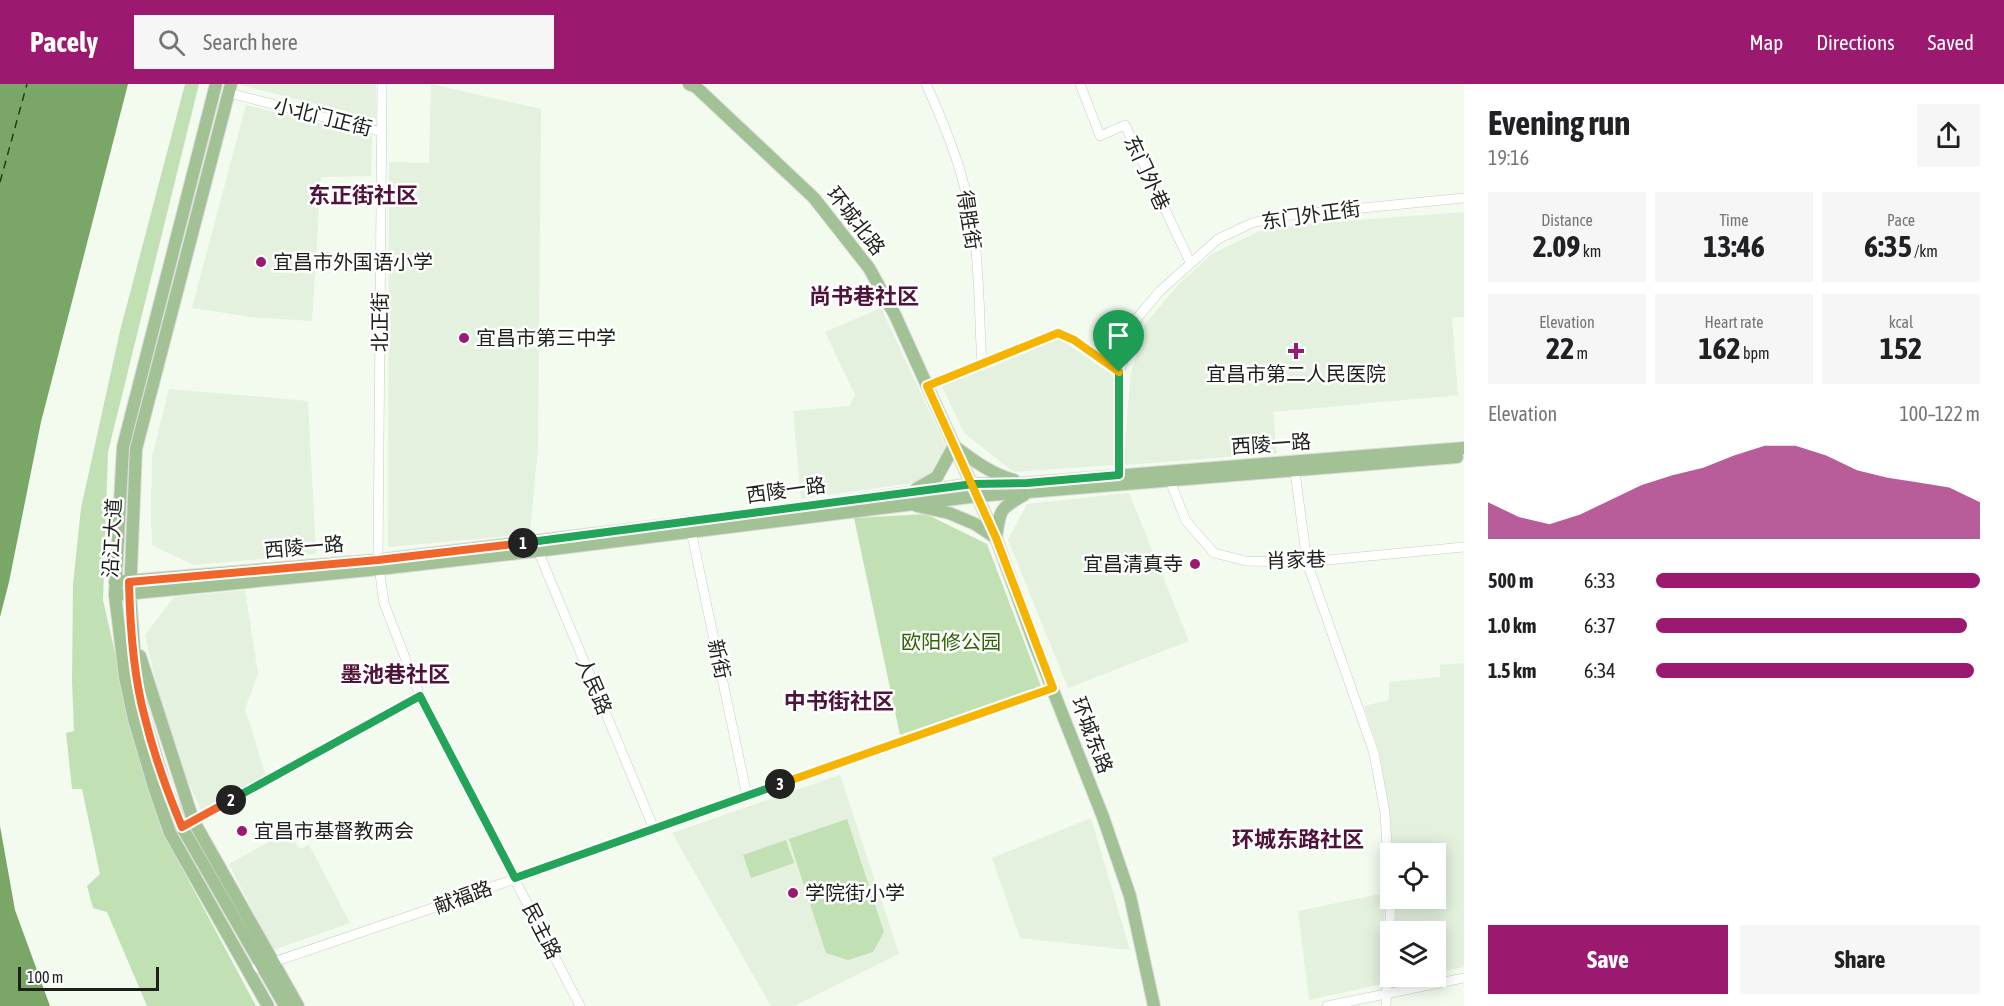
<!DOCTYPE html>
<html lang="en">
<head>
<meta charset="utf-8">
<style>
  body { margin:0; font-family:"Asap Condensed","Noto Sans SC",sans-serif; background:#f6f6f6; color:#202124; height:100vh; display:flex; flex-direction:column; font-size:22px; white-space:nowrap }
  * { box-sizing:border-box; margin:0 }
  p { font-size:20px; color:#757577 }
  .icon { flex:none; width:33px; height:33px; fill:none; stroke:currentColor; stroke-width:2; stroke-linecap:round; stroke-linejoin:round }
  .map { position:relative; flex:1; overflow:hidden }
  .details { display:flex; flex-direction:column; background:#fff; width:540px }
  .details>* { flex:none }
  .tools { position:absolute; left:1380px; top:759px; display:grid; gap:12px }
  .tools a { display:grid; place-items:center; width:66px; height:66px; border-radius:0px; background:#fff; box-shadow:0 3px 15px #0003; font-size:30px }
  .scale { position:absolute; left:18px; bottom:15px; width:141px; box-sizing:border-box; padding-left:6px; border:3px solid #1d201b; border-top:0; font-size:16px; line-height:21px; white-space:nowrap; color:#1d201b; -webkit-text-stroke:4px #fff; paint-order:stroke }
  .pin { position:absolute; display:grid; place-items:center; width:51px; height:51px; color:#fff; margin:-62px -26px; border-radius:50% 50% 50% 0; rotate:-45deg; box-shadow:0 0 6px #0007 }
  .pin .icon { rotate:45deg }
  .km { position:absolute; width:30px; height:30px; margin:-15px; border-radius:50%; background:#222; color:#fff; font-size:16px; line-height:30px; text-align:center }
  .round { display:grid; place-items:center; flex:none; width:63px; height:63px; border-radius:0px; background:#f6f6f6 }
  .head { display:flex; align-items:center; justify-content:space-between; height:102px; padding:0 24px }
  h1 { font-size:33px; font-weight:700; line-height:45px }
  .metrics { display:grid; grid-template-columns:repeat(3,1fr); gap:9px; height:102px; padding:6px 24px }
  .metrics div { display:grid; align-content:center; border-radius:0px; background:#f6f6f6; text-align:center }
  .metrics b { font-size:30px; font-weight:700 }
  .metrics small { font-size:16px; font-weight:400 }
  .metrics p { font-size:16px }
  .chart { height:168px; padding:12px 24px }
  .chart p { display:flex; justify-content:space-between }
  .chart svg { width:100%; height:108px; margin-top:6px; fill:#9b196e; opacity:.7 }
  .button { display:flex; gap:12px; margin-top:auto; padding:12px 24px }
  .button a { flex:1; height:69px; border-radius:0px; background:#9b196e; color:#fff; font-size:24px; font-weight:700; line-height:69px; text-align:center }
  .button a+a { background:#f6f6f6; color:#202124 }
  ul { padding:0 24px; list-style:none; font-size:20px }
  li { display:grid; grid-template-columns:96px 72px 1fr; align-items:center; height:45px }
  li i { height:15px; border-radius:8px; background:#9b196e }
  header { display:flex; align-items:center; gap:36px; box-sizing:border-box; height:84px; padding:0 30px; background:#9b196e; color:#fff }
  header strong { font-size:28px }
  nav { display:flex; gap:33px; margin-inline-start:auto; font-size:21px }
  .search { width:420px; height:54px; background:#f6f6f6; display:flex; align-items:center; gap:15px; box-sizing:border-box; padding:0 21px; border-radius:0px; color:#757577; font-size:22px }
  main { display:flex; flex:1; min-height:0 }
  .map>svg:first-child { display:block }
  .built { fill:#e3f1de }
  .green { fill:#c1e1b5 }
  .water { fill:#7aa767 }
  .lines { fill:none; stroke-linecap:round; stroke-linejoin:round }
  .ferry { stroke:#224013; stroke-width:1.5; stroke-dasharray:8 6; stroke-linecap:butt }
  .minor-casing { stroke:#c6cfc3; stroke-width:10 }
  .major-casing { stroke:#dbdbdb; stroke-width:14 }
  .minor { stroke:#fff; stroke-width:9 }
  .major { stroke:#a2c195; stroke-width:12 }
  .split-1-casing { stroke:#fff; stroke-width:12 }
  .split-2-casing { stroke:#fff; stroke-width:12 }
  .split-3-casing { stroke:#fff; stroke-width:12 }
  .split-4-casing { stroke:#fff; stroke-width:12 }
  .split-1 { stroke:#22a559; stroke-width:8 }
  .split-2 { stroke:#f0652b; stroke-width:8 }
  .split-3 { stroke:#22a559; stroke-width:8 }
  .split-4 { stroke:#f5b400; stroke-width:8 }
  .poi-dot { fill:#9b196e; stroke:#fff; stroke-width:2 }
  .labels { text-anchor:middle; stroke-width:5; stroke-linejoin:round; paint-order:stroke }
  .street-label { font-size:20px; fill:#1d201b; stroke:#fff }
  .poi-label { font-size:20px; fill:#1d201b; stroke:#fff; text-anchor:start }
  .park-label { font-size:20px; fill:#2c6404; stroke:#fff }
  .quarter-label { font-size:22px; font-weight:bold; fill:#501339; stroke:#fff }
</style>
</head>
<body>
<header>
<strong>Pacely</strong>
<div class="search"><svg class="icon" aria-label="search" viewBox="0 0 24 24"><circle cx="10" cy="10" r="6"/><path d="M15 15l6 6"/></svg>Search here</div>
<nav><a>Map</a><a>Directions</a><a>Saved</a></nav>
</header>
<main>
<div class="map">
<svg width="1464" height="922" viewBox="0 0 1464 922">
  <rect width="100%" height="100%" fill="#f2fbee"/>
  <!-- built -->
  <g class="built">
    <polygon points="237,0 376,0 376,35"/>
    <polygon points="431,0 541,25 538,363 530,450 388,463 389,78 429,79"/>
    <polygon points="246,21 372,52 371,92 321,93 312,237 252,233 192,224"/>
    <polygon points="1464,128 1464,233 1452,234 1458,311 1273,328 1277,369 1124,381 1130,293 1145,240 1178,201 1212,170 1259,147 1296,141"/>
    <polygon points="881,224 946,363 926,397 801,415 793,327 849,322 855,311 825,248"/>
    <polygon points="1058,254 1116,293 1114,381 1014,388 964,349 941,300"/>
    <polygon points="169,305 308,317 316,470 194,481 152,461 151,428 152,373"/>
    <polygon points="1129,409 1189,557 1068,604 1008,456 1027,420"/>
    <polygon points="245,506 258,590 245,625 266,692 201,726 170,658 145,551 174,513"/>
    <polygon points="1464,579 1464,883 1436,889 1436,848 1395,847 1396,815 1436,814 1436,770 1392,769 1389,726 1379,667 1364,622 1389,616 1389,598 1440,593 1440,581"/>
    <polygon points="840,691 899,870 794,922 771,922 672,749"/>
    <polygon points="1091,734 1130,866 1020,854 992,774"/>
    <polygon points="288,747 300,765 309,761 350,839 273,866 229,780"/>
    <polygon points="1385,809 1382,900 1309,916 1298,827"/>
  </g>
  <!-- green -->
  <g class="green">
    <polygon points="185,0 199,0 108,368 103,516 140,678 168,758 256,922 147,922 107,828 93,824 87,802 100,790 82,705 72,705 66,649 74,647 72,596 73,500 81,424 120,247"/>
    <polygon points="926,430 987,460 1041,602 900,651 854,434"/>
    <polygon points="847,735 884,848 873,868 848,876 826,869 789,755"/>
    <polygon points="786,756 794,779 751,794 743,771"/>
  </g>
  <!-- water -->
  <g class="water">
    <polygon points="0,0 128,0 41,338 9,498 0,533"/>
    <polygon points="0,742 15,826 50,922 0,922"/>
  </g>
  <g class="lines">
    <!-- ferry -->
    <polyline class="ferry" points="0,98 27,0"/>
    <!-- minor casing -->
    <g class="minor-casing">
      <g id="minor">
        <polyline points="382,0 378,476 384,519 420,612 580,922"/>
        <path d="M 926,0 C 948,48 967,97 974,150 C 980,192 979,236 982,279"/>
        <polyline points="1080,0 1100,52 1125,41 1190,178"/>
        <polyline points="229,9 382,48"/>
        <polyline points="927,302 1058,249 1074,256 1119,289"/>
        <polyline points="1295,388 1307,478 1374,669 1385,729 1390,814"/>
        <polyline points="1119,391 1119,289 1138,233 1160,207 1218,155 1252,139 1281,132 1464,114"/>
        <polyline points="1170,397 1186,437 1214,469 1246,477 1307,478 1464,463"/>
        <polyline points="690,442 747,712"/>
        <polyline points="536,462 654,745"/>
        <polyline points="189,739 420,612"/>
        <polyline points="247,887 427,826 1053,604"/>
        <polyline points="1327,922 1464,894"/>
        <polyline points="1386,922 1391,814"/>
      </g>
    </g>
    <!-- major casing -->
    <g class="major-casing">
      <g id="major">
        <polyline points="216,0 123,363 115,511 125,593 134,635 155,706 170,749 268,922"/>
        <polyline points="231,0 136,365 130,510 136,593 144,633 166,704 182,743 285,922"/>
        <polyline points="689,0 696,3 814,114 869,184 895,231 996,454 1035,561 1103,733 1130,812 1154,922"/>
        <path d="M 916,405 L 937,393 L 954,362 C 973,376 991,390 1014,396"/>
        <path d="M 917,422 L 949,429 L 975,440 L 996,454 C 1000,426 999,425 1024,411"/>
        <polyline points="115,498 378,476 740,432 973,400 1027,399 1464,364"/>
        <polyline points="115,511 379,485 537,467 978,412 1457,373"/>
        <polyline points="140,572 193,736 298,922"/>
      </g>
    </g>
    <!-- minor -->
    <use href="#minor" class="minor"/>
    <!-- major -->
    <use href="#major" class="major"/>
  </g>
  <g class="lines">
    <!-- split-1 casing -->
    <g class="split-1-casing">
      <polyline id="split-1" points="523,459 973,400 1027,399 1119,391 1119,288"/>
    </g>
    <!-- split-2 casing -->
    <g class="split-2-casing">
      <path id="split-2" d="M 231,716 L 182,743 C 167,707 154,671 145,634 C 133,591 130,542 129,498 L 378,476 L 523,459"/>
    </g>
    <!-- split-3 casing -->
    <g class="split-3-casing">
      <polyline id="split-3" points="231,716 420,612 515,794 780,700"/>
    </g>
    <!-- split-4 casing -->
    <g class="split-4-casing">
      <polyline id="split-4" points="780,700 1053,604 996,454 927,302 1058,249 1074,256 1119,288"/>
    </g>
    <!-- split-1 -->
    <use href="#split-1" class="split-1"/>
    <!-- split-2 -->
    <use href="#split-2" class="split-2"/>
    <!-- split-3 -->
    <use href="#split-3" class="split-3"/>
    <!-- split-4 -->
    <use href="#split-4" class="split-4"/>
  </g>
  <!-- markers -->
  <g class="poi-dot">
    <circle cx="261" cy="178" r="6"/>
    <circle cx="464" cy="254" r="6"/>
    <path d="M1293 258h6v6h6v6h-6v6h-6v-6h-6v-6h6z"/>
    <circle cx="1195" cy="480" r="6"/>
    <circle cx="242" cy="747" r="6"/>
    <circle cx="793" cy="809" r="6"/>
  </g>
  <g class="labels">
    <!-- street labels -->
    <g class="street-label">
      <text transform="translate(323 33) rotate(14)" y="7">小北门正街</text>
      <text transform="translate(1147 89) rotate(65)" y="7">东门外巷</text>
      <text transform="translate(1311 131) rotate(-8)" y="7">东门外正街</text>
      <text transform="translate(969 136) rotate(81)" y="7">得胜街</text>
      <text transform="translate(856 137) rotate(52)" y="7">环城北路</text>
      <text transform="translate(380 238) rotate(-90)" y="7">北正街</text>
      <text transform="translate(1271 360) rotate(-4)" y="7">西陵一路</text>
      <text transform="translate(786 406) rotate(-8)" y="7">西陵一路</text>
      <text transform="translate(112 454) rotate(-87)" y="7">沿江大道</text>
      <text transform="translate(304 463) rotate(-5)" y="7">西陵一路</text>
      <text transform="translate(1296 476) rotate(-2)" y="7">肖家巷</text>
      <text transform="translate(719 575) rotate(78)" y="7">新街</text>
      <text transform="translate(594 602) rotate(67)" y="7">人民路</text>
      <text transform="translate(1092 651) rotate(69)" y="7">环城东路</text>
      <text transform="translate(463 813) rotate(-20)" y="7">献福路</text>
      <text transform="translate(542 847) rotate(63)" y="7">民主路</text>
    </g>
    <!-- poi labels -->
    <g class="poi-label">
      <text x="273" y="185">宜昌市外国语小学</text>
      <text x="476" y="261">宜昌市第三中学</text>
      <text x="1296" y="297" text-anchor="middle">宜昌市第二人民医院</text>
      <text x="1183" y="487" text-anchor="end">宜昌清真寺</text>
      <text x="254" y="754">宜昌市基督教两会</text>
      <text x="805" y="816">学院街小学</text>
    </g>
    <!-- park labels -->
    <g class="park-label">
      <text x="951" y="565">欧阳修公园</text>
    </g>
    <!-- quarter labels -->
    <g class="quarter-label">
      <text x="363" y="119">东正街社区</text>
      <text x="864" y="220">尚书巷社区</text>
      <text x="395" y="598">墨池巷社区</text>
      <text x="839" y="625">中书街社区</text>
      <text x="1298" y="763">环城东路社区</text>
    </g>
  </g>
</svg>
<div class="tools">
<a><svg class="icon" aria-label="locate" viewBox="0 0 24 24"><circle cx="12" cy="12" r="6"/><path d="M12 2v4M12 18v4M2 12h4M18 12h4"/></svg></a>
<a><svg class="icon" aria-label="layers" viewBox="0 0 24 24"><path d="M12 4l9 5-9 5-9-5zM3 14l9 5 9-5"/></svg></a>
</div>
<div class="scale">100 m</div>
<div class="pin" style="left:1119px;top:288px;background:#1e9e55"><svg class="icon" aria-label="arrive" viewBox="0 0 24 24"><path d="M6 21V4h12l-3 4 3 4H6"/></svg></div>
<b class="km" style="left:523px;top:459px">1</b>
<b class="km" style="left:231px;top:716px">2</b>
<b class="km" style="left:780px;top:700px">3</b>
</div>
<section class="details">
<div class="head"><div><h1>Evening run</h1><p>19:16</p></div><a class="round"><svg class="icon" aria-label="share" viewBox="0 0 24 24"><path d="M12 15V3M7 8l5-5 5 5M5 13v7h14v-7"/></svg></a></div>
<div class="metrics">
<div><p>Distance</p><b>2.09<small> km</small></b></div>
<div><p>Time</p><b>13:46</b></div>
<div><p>Pace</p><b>6:35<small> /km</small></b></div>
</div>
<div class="metrics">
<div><p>Elevation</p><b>22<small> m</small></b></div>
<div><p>Heart rate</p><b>162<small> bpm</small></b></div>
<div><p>kcal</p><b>152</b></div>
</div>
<div class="chart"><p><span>Elevation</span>100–122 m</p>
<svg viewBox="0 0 160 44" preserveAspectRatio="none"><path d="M0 44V29L10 35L20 38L30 34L40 28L50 22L60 18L70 15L80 10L90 6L100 6L110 10L120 16L130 19L140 21L150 23L160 29V44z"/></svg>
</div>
<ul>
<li><b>500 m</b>6:33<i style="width:100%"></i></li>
<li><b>1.0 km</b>6:37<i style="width:96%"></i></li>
<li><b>1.5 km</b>6:34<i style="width:98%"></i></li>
</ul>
<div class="button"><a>Save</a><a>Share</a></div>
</section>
</main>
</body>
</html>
